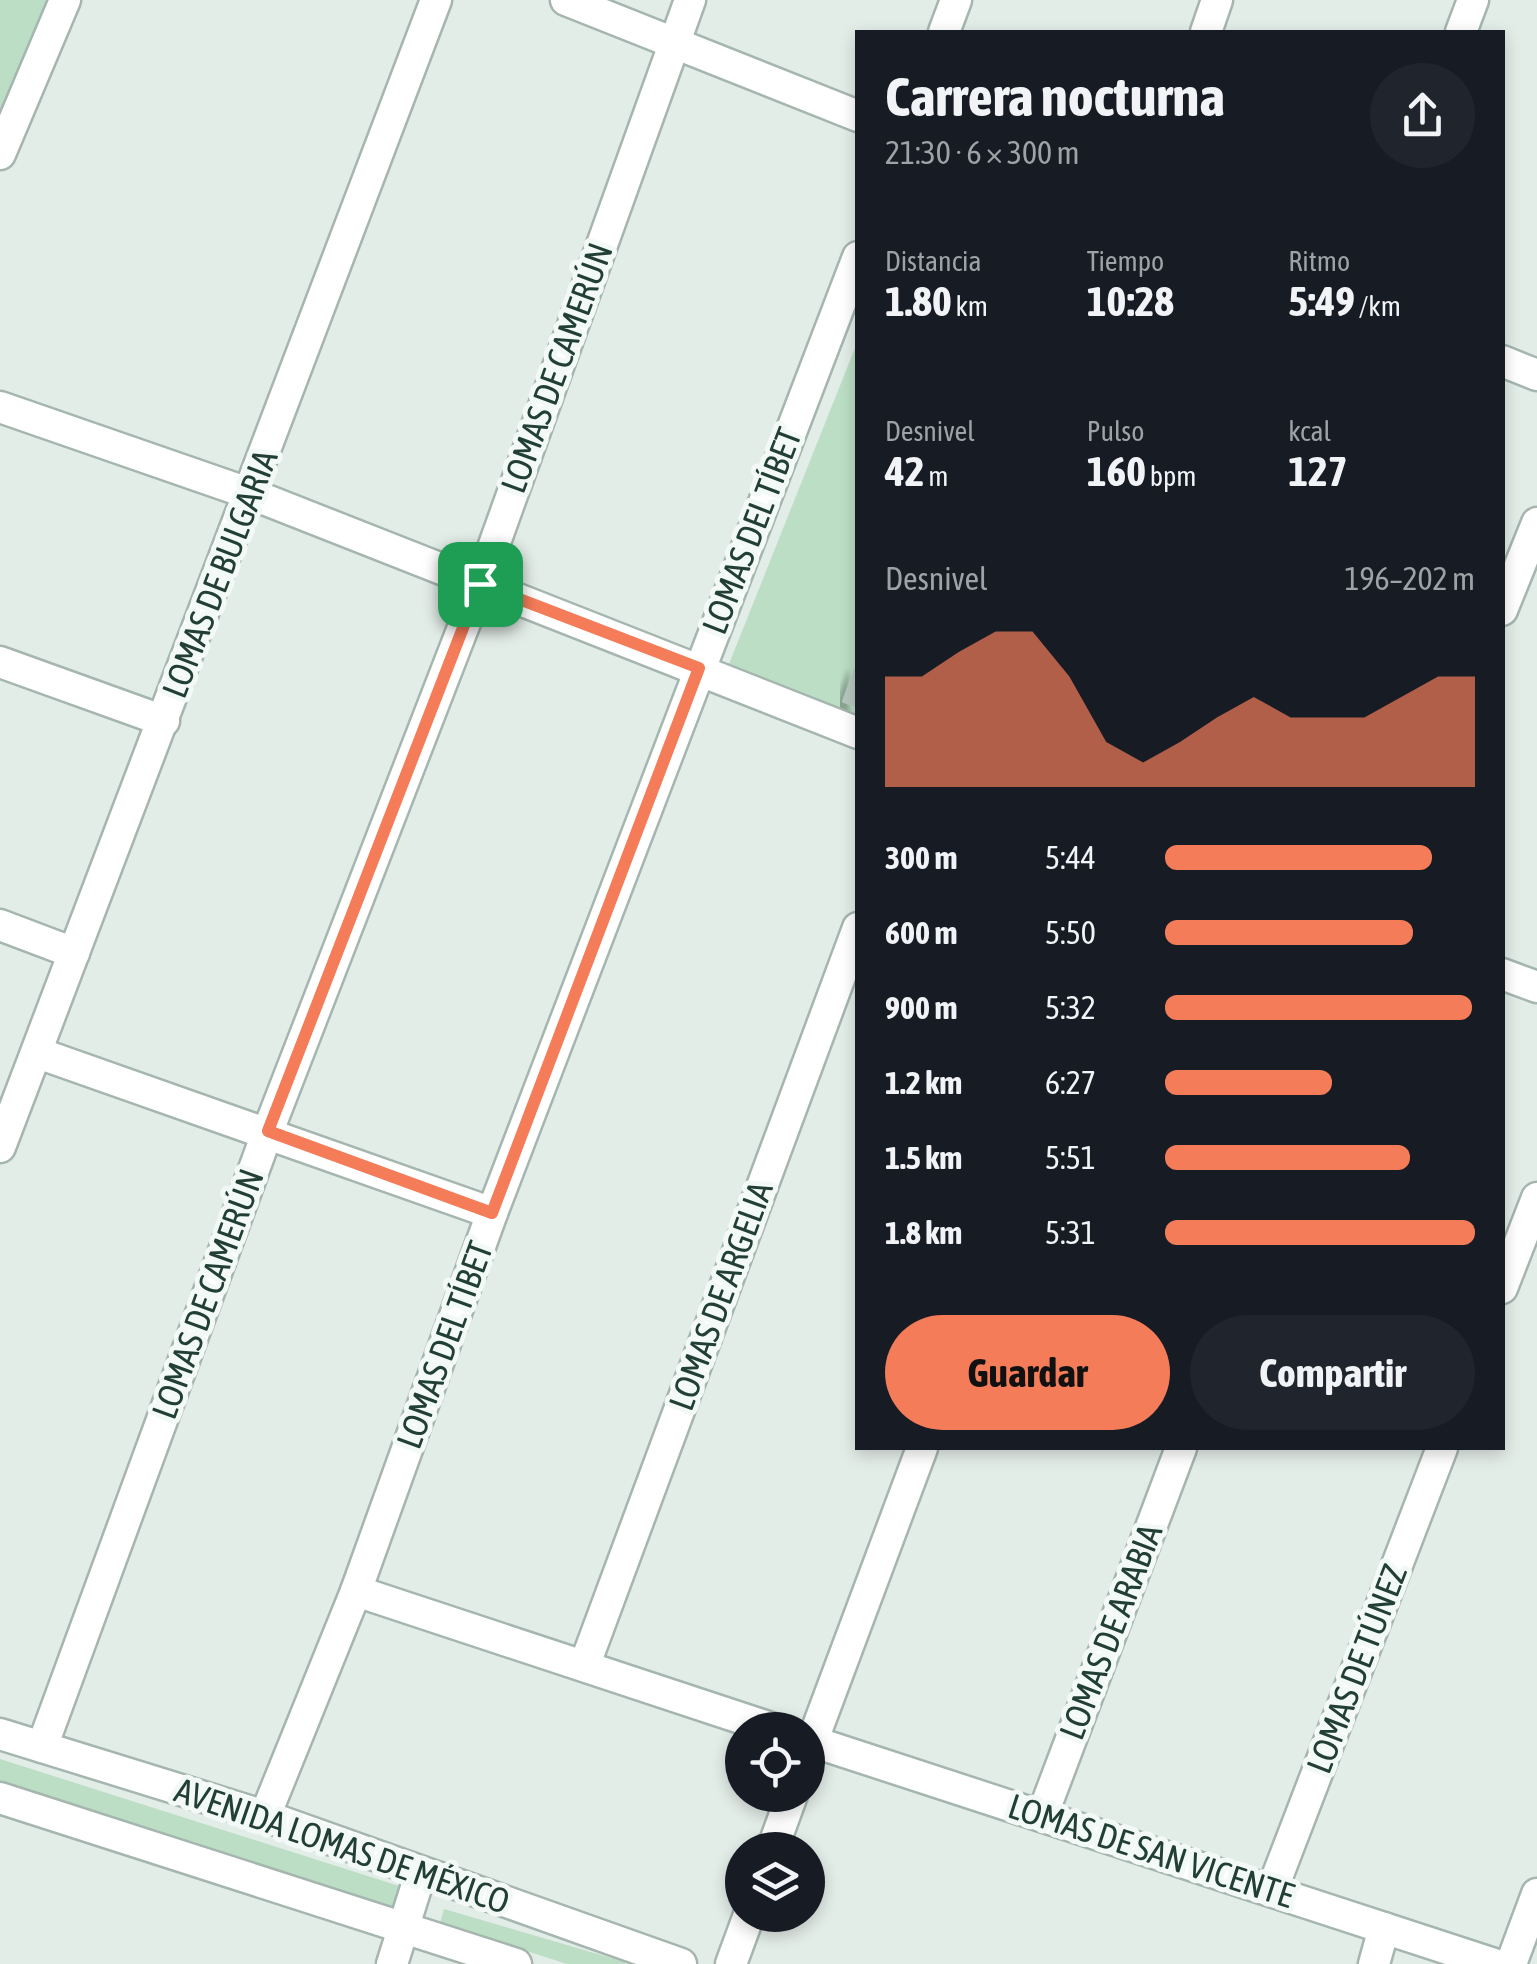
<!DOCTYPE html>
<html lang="es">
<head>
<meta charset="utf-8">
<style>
  body { margin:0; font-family:"Asap Condensed",sans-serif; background:#20242c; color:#f1f3f6; height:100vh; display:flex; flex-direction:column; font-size:38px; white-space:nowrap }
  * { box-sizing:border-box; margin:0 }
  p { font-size:32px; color:#9ea1a6 }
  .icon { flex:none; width:55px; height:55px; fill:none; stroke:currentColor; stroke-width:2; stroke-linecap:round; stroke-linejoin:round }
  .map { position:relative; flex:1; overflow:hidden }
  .drawer { position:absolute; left:855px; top:30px; width:650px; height:1420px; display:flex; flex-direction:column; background:#171b24; border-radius:0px; box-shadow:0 5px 15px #0003 }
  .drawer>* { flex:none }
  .fabs { position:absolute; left:725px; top:1712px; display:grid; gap:20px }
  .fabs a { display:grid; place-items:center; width:100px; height:100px; border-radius:50%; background:#171b24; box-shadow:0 5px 15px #0003; font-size:50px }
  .pin { position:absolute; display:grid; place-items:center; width:85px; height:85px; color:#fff; margin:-42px; border-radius:20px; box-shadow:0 5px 15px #0006 }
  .round { display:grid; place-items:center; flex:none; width:105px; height:105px; border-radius:52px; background:#20242c }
  .summary { display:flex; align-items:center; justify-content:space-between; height:170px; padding:0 30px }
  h1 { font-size:55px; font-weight:700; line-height:75px }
  .metrics { display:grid; grid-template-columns:repeat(3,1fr); gap:15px; height:170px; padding:10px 30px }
  .metrics div { display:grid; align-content:center }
  .metrics b { font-size:42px; font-weight:700 }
  .metrics small { font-size:28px; font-weight:400 }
  .metrics p { font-size:28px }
  .chart { height:280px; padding:20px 30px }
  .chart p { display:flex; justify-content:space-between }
  .chart svg { width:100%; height:180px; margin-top:10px; fill:#f47c59; opacity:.7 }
  .button { display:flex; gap:20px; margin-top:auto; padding:20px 30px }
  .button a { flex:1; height:115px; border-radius:60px; background:#f47c59; color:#111; font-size:40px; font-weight:700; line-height:115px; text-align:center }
  .button a+a { background:#20242c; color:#f1f3f6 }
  ul { padding:0 30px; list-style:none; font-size:32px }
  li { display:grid; grid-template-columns:160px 120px 1fr; align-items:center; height:75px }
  li i { height:25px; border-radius:12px; background:#f47c59 }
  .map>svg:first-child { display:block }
  .green { fill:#bbdec4 }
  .building { fill:#b8c8c1; filter:url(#shadow) }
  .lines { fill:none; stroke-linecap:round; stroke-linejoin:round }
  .street-casing { stroke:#a5b5af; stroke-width:35 }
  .street { stroke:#fff; stroke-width:30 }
  .route-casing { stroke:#fff; stroke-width:20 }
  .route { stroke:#f47c59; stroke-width:12 }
  .labels { text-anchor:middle; stroke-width:10; stroke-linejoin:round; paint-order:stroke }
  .street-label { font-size:35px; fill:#223f36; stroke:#f3f9f6 }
</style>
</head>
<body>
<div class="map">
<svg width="1537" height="1964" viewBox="0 0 1537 1964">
  <defs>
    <filter id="shadow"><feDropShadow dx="-9" dy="9" stdDeviation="2.5" flood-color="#0004"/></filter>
  </defs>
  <rect width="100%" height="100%" fill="#e3ede8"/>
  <!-- green -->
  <g class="green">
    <polygon points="0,0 47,0 0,113"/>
    <polygon points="857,343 857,719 727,669"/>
    <polygon points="0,1759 399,1886 393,1912 0,1781"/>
    <polygon points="444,1909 625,1962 625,1964 567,1964 440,1923"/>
  </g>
  <!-- building -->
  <polygon class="building" points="857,661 858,661 858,708 842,702"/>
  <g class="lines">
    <!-- street casing -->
    <g class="street-casing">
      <g id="street">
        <polyline points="566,0 858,116"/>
        <polyline points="944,32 956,0"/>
        <polyline points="1206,32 1217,0"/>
        <polyline points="1461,32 1473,0"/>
        <polyline points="0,154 65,0"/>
        <polyline points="1502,361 1537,375"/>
        <polyline points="0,407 251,494 858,733"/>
        <polyline points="1502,610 1537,523"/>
        <polyline points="0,662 164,721"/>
        <polyline points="0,925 74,953"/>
        <polyline points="1502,974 1537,987"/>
        <polyline points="38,1053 492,1213"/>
        <polyline points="0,1147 436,0"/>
        <polyline points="1502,1288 1537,1198"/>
        <polyline points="356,1591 777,1730"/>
        <polyline points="585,1664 858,928"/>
        <polyline points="0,1734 265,1816 681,1964"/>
        <polyline points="808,1740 1494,1964"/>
        <polyline points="42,1747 268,1131 480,584 690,0"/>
        <polyline points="808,1753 922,1448"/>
        <polyline points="0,1798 516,1964"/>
        <polyline points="265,1816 356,1591 492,1213 858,257"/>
        <polyline points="1042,1816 1181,1448"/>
        <polyline points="772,1850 792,1795"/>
        <polyline points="1272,1890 1442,1448"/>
        <polyline points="392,1964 421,1872"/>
        <polyline points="731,1964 749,1915"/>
        <polyline points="1374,1964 1384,1928"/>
        <polyline points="1511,1964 1537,1894"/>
      </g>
    </g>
    <!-- street -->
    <use href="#street" class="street"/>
  </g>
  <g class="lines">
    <!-- route casing -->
    <g class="route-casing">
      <polygon id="route" points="480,584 699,668 492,1213 268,1131"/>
    </g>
    <!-- route -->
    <use href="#route" class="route"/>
  </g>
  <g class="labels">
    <!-- street labels -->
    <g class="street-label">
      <text transform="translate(557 368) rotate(-70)" y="12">LOMAS DE CAMERÚN</text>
      <text transform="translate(752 531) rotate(-69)" y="12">LOMAS DEL TÍBET</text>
      <text transform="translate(220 574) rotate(-69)" y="12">LOMAS DE BULGARIA</text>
      <text transform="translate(208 1294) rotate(-70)" y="12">LOMAS DE CAMERÚN</text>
      <text transform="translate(721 1296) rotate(-70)" y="12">LOMAS DE ARGELIA</text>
      <text transform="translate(445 1345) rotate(-70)" y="12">LOMAS DEL TÍBET</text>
      <text transform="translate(1111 1632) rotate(-69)" y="12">LOMAS DE ARABIA</text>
      <text transform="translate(1357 1669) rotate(-69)" y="12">LOMAS DE TÚNEZ</text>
      <text transform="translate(342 1846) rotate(19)" y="12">AVENIDA LOMAS DE MÉXICO</text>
      <text transform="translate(1151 1851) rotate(18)" y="12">LOMAS DE SAN VICENTE</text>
    </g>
  </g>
</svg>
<div class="fabs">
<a><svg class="icon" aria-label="locate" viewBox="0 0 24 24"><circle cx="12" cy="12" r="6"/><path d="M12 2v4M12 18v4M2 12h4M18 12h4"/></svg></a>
<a><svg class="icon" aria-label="layers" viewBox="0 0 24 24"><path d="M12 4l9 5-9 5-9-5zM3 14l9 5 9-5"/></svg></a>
</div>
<div class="pin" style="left:480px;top:584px;background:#1e9e55"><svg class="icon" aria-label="arrive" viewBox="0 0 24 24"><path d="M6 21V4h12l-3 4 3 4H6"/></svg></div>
<section class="drawer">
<div class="summary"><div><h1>Carrera nocturna</h1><p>21:30 · 6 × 300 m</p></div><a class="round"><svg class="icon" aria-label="share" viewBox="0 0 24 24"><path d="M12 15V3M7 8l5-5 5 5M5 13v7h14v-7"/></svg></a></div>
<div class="metrics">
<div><p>Distancia</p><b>1.80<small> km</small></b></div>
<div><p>Tiempo</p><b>10:28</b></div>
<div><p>Ritmo</p><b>5:49<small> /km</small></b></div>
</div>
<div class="metrics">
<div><p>Desnivel</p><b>42<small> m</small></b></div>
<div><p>Pulso</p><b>160<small> bpm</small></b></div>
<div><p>kcal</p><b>127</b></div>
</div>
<div class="chart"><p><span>Desnivel</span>196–202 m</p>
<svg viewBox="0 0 160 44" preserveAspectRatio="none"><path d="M0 44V17L10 17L20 11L30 6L40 6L50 17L60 33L70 38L80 33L90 27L100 22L110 27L120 27L130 27L140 22L150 17L160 17V44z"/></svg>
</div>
<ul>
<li><b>300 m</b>5:44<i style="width:86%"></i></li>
<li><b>600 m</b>5:50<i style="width:80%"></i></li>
<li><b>900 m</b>5:32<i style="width:99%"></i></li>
<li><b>1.2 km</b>6:27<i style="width:54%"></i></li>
<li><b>1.5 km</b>5:51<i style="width:79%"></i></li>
<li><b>1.8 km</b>5:31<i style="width:100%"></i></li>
</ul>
<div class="button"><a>Guardar</a><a>Compartir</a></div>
</section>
</div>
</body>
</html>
